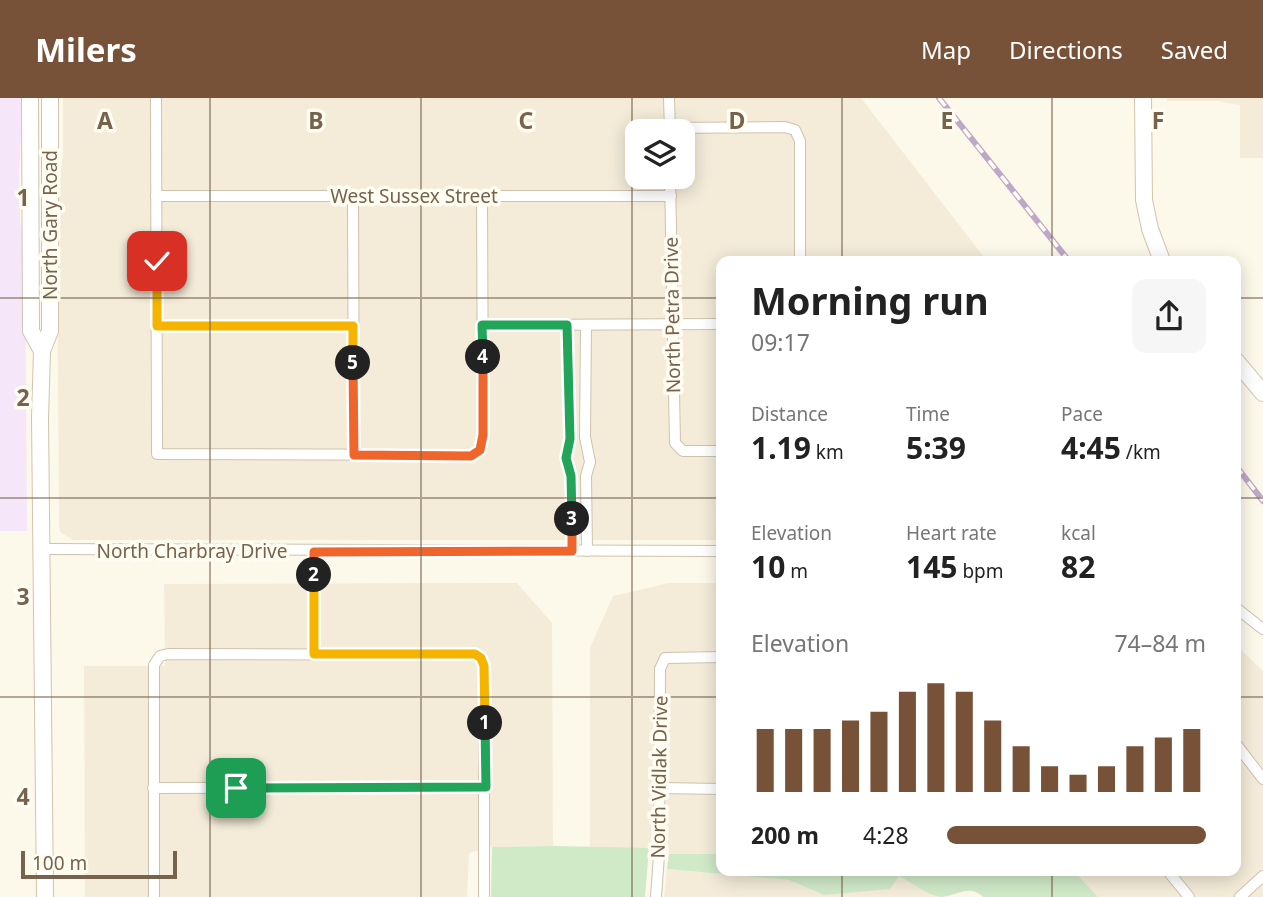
<!DOCTYPE html>
<html lang="en">
<head>
<meta charset="utf-8">
<style>
  body { margin:0; font-family:"Noto Sans",sans-serif; background:#f6f6f6; color:#222; height:100vh; display:flex; flex-direction:column; font-size:26px; white-space:nowrap }
  * { box-sizing:border-box; margin:0 }
  p { font-size:23px; color:#767676 }
  .icon { flex:none; width:38px; height:38px; fill:none; stroke:currentColor; stroke-width:2; stroke-linecap:round; stroke-linejoin:round }
  .map { position:relative; flex:1; overflow:hidden }
  .sheet { position:absolute; left:716px; top:158px; width:525px; height:620px; display:flex; flex-direction:column; background:#fff; border-radius:14px; box-shadow:0 4px 18px #0003 }
  .sheet>* { flex:none }
  .fabs { position:absolute; left:625px; top:21px; display:grid; gap:14px }
  .fabs a { display:grid; place-items:center; width:70px; height:70px; border-radius:14px; background:#fff; box-shadow:0 4px 18px #0003; font-size:35px }
  .scale { position:absolute; left:21px; bottom:18px; width:156px; box-sizing:border-box; padding-left:7px; border:4px solid #77634d; border-top:0; font-size:19px; line-height:24px; white-space:nowrap; color:#77634d; -webkit-text-stroke:5px #fffcf1; paint-order:stroke }
  .pin { position:absolute; display:grid; place-items:center; width:60px; height:60px; color:#fff; margin:-30px; border-radius:14px; box-shadow:0 4px 10px #0006 }
  .km { position:absolute; width:35px; height:35px; margin:-18px; border-radius:50%; background:#222; color:#fff; font-size:19px; line-height:35px; text-align:center }
  .round { display:grid; place-items:center; flex:none; width:74px; height:74px; border-radius:14px; background:#f6f6f6 }
  .headline { display:flex; align-items:center; justify-content:space-between; height:119px; padding:0 35px }
  h1 { font-size:38px; font-weight:700; line-height:52px }
  .stats { display:grid; grid-template-columns:repeat(3,1fr); gap:10px; height:119px; padding:7px 35px }
  .stats div { display:grid; align-content:center }
  .stats b { font-size:30px; font-weight:700 }
  .stats small { font-size:19px; font-weight:400 }
  .stats p { font-size:19px }
  .chart { height:196px; padding:14px 35px }
  .chart p { display:flex; justify-content:space-between }
  .chart svg { width:100%; height:126px; margin-top:7px; stroke:#785238; stroke-width:6 }
  ul { padding:0 35px; list-style:none; font-size:23px }
  li { display:grid; grid-template-columns:112px 84px 1fr; align-items:center; height:52px }
  li i { height:18px; border-radius:9px; background:#785238 }
  header { display:flex; align-items:center; gap:42px; box-sizing:border-box; height:98px; padding:0 35px; background:#785238; color:#fff }
  header strong { font-size:33px }
  nav { display:flex; gap:38px; margin-inline-start:auto; font-size:24px }
  .map>svg:first-child { display:block }
  .residential { fill:#f4ecd9; fill-rule:evenodd }
  .education { fill:#f5e6f9 }
  .green { fill:#d0eac8 }
  .lines { fill:none; stroke-linecap:round; stroke-linejoin:round }
  .street-casing { stroke:#cec2af; stroke-width:12 }
  .secondary-casing { stroke:#d1c4ad; stroke-width:18 }
  .street { stroke:#fff; stroke-width:10 }
  .secondary { stroke:#fff; stroke-width:16 }
  .rail-casing { stroke:#bea7c7; stroke-width:6 }
  .rail { stroke:#fffcf1; stroke-width:3.5; stroke-dasharray:10; stroke-linecap:butt }
  .split-1-casing { stroke:#fff; stroke-width:14 }
  .split-2-casing { stroke:#fff; stroke-width:14 }
  .split-3-casing { stroke:#fff; stroke-width:14 }
  .split-4-casing { stroke:#fff; stroke-width:14 }
  .split-5-casing { stroke:#fff; stroke-width:14 }
  .split-6-casing { stroke:#fff; stroke-width:14 }
  .split-1 { stroke:#22a559; stroke-width:9 }
  .split-2 { stroke:#f5b400; stroke-width:9 }
  .split-3 { stroke:#f0652b; stroke-width:9 }
  .split-4 { stroke:#22a559; stroke-width:9 }
  .split-5 { stroke:#f0652b; stroke-width:9 }
  .split-6 { stroke:#f5b400; stroke-width:9 }
  .grid { fill:none; stroke:#77634d; stroke-width:2; stroke-opacity:0.55 }
  .labels { text-anchor:middle; stroke-width:7; stroke-linejoin:round; paint-order:stroke }
  .street-label { font-size:19px; fill:#77634d; stroke:#fffcf1 }
  .grid-label { font-size:23px; text-anchor:middle; font-weight:bold; fill:#77634d; stroke:#fffcf1; stroke-width:7; stroke-linejoin:round; paint-order:stroke }
</style>
</head>
<body>
<header>
<strong>Milers</strong>
<nav><a>Map</a><a>Directions</a><a>Saved</a></nav>
</header>
<div class="map">
<svg width="1263" height="799" viewBox="0 0 1263 799">
  <rect width="100%" height="100%" fill="#fcf8ea"/>
  <!-- residential -->
  <g class="residential">
    <path d="M 63,0 L 861,0 L 987,163 L 721,163 L 721,442 L 73,442 L 60,434 L 59,426 L 57,111 L 63,53 ZM 637,33 L 682,33 L 682,79 L 637,79 Z"/>
    <polygon points="1167,0 1263,0 1263,60 1240,60 1240,7 1217,3 1167,3"/>
    <polygon points="517,485 552,525 553,748 492,749 469,755 467,799 85,799 84,568 165,568 164,486"/>
    <polygon points="669,485 721,485 721,756 669,756 669,750 590,751 590,550 613,498"/>
    <polygon points="1236,547 1263,573 1263,799 1098,799 1073,772 1236,772"/>
    <polygon points="667,771 789,782 824,797 899,777 938,799 664,799"/>
  </g>
  <!-- education -->
  <polygon class="education" points="0,0 23,0 19,73 20,123 25,161 27,433 0,433"/>
  <!-- green -->
  <g class="green">
    <polygon points="553,748 649,750 645,799 491,799 492,749"/>
    <path d="M 669,756 L 721,756 L 721,772 L 1073,772 L 1098,799 L 983,799 C 969,785 956,799 940,799 C 927,797 911,784 899,778 L 890,791 L 824,797 L 789,782 L 667,771 Z"/>
  </g>
  <g class="lines">
    <!-- street casing -->
    <g class="street-casing">
      <g id="street">
        <polyline points="156,0 157,356 471,357 480,352 483,337 482,98"/>
        <polyline points="669,0 670,33"/>
        <polyline points="670,30 785,29 795,32 800,43 800,163"/>
        <polyline points="670,79 675,345 683,353 721,353"/>
        <polyline points="156,98 671,98"/>
        <polyline points="353,98 354,357"/>
        <polyline points="482,227 721,226"/>
        <polyline points="567,227 570,341 566,360 571,378 572,453"/>
        <polyline points="586,227 585,339 590,364 586,378 587,453"/>
        <polyline points="157,228 353,228"/>
        <polyline points="42,451 721,453"/>
        <polyline points="1236,510 1263,531"/>
        <polyline points="314,556 314,454"/>
        <polyline points="1236,646 1263,681"/>
        <polyline points="153,690 486,689"/>
        <polyline points="660,690 721,691"/>
        <polyline points="1167,772 1189,799"/>
        <polyline points="154,799 154,567 160,558 168,556 475,557 481,560 484,568 484,799"/>
        <polyline points="656,799 659,757 660,571 665,560 721,559"/>
        <polyline points="1240,799 1263,778"/>
      </g>
    </g>
    <!-- secondary casing -->
    <g class="secondary-casing">
      <g id="secondary">
        <polyline points="30,0 31,233 42,253"/>
        <polyline points="1143,0 1144,102 1150,131 1162,163"/>
        <polyline points="1236,263 1263,295"/>
        <polyline points="45,799 40,320 42,253 50,233 50,0"/>
      </g>
    </g>
    <!-- street -->
    <use href="#street" class="street"/>
    <!-- secondary -->
    <use href="#secondary" class="secondary"/>
    <!-- rail casing -->
    <g class="rail-casing">
      <g id="rail">
        <polyline points="939,0 1069,163"/>
        <polyline points="1236,368 1263,403"/>
      </g>
    </g>
    <!-- rail -->
    <use href="#rail" class="rail"/>
  </g>
  <g class="lines">
    <!-- split-1 casing -->
    <g class="split-1-casing">
      <polyline id="split-1" points="236,690 486,689 485,625"/>
    </g>
    <!-- split-2 casing -->
    <g class="split-2-casing">
      <polyline id="split-2" points="314,477 314,556 475,556 481,560 484,568 485,625"/>
    </g>
    <!-- split-3 casing -->
    <g class="split-3-casing">
      <polyline id="split-3" points="314,477 314,454 572,453 572,421"/>
    </g>
    <!-- split-4 casing -->
    <g class="split-4-casing">
      <polyline id="split-4" points="483,259 482,227 567,227 570,341 566,360 571,378 572,421"/>
    </g>
    <!-- split-5 casing -->
    <g class="split-5-casing">
      <polyline id="split-5" points="353,265 354,357 471,358 480,352 483,337 483,259"/>
    </g>
    <!-- split-6 casing -->
    <g class="split-6-casing">
      <polyline id="split-6" points="157,163 157,228 353,228 353,265"/>
    </g>
    <!-- split-1 -->
    <use href="#split-1" class="split-1"/>
    <!-- split-2 -->
    <use href="#split-2" class="split-2"/>
    <!-- split-3 -->
    <use href="#split-3" class="split-3"/>
    <!-- split-4 -->
    <use href="#split-4" class="split-4"/>
    <!-- split-5 -->
    <use href="#split-5" class="split-5"/>
    <!-- split-6 -->
    <use href="#split-6" class="split-6"/>
  </g>
  <!-- grid -->
  <path class="grid" d="M 210,0 L 210,799M 421,0 L 421,799M 632,0 L 632,799M 842,0 L 842,163M 1052,0 L 1052,163M 0,200 L 721,200M 1236,200 L 1263,200M 0,400 L 721,400M 1236,400 L 1263,400M 0,599 L 721,599M 1236,599 L 1263,599M 842,772 L 842,799M 1052,772 L 1052,799"/>
  <g class="labels">
    <!-- street labels -->
    <g class="street-label">
      <text x="414" y="105">West Sussex Street</text>
      <text transform="translate(50 127) rotate(-90)" y="7">North Gary Road</text>
      <text transform="translate(672 217) rotate(-91)" y="7">North Petra Drive</text>
      <text x="192" y="460">North Charbray Drive</text>
      <text transform="translate(659 679) rotate(-89)" y="7">North Vidlak Drive</text>
    </g>
  </g>
  <g class="grid-label">
    <text x="105" y="31">A</text>
    <text x="316" y="31">B</text>
    <text x="526" y="31">C</text>
    <text x="737" y="31">D</text>
    <text x="947" y="31">E</text>
    <text x="1158" y="31">F</text>
    <text x="23" y="108">1</text>
    <text x="23" y="308">2</text>
    <text x="23" y="507">3</text>
    <text x="23" y="707">4</text>
  </g>
</svg>
<div class="fabs">
<a><svg class="icon" aria-label="layers" viewBox="0 0 24 24"><path d="M12 4l9 5-9 5-9-5zM3 14l9 5 9-5"/></svg></a>
</div>
<div class="scale">100 m</div>
<div class="pin" style="left:236px;top:690px;background:#1e9e55"><svg class="icon" aria-label="arrive" viewBox="0 0 24 24"><path d="M6 21V4h12l-3 4 3 4H6"/></svg></div>
<div class="pin" style="left:157px;top:163px;background:#d93025"><svg class="icon" aria-label="check" viewBox="0 0 24 24"><path d="M5 12l5 5 9-10"/></svg></div>
<b class="km" style="left:485px;top:625px">1</b>
<b class="km" style="left:314px;top:477px">2</b>
<b class="km" style="left:572px;top:421px">3</b>
<b class="km" style="left:483px;top:259px">4</b>
<b class="km" style="left:353px;top:265px">5</b>
<section class="sheet">
<div class="headline"><div><h1>Morning run</h1><p>09:17</p></div><a class="round"><svg class="icon" aria-label="share" viewBox="0 0 24 24"><path d="M12 15V3M7 8l5-5 5 5M5 13v7h14v-7"/></svg></a></div>
<div class="stats">
<div><p>Distance</p><b>1.19<small> km</small></b></div>
<div><p>Time</p><b>5:39</b></div>
<div><p>Pace</p><b>4:45<small> /km</small></b></div>
</div>
<div class="stats">
<div><p>Elevation</p><b>10<small> m</small></b></div>
<div><p>Heart rate</p><b>145<small> bpm</small></b></div>
<div><p>kcal</p><b>82</b></div>
</div>
<div class="chart"><p><span>Elevation</span>74–84 m</p>
<svg viewBox="0 0 160 44" preserveAspectRatio="none"><path d="M5 44V22M15 44V22M25 44V22M35 44V19M45 44V16M55 44V9M65 44V6M75 44V9M85 44V19M95 44V28M105 44V35M115 44V38M125 44V35M135 44V28M145 44V25M155 44V22"/></svg>
</div>
<ul>
<li><b>200 m</b>4:28<i style="width:100%"></i></li>
</ul>
</section>
</div>
</body>
</html>
